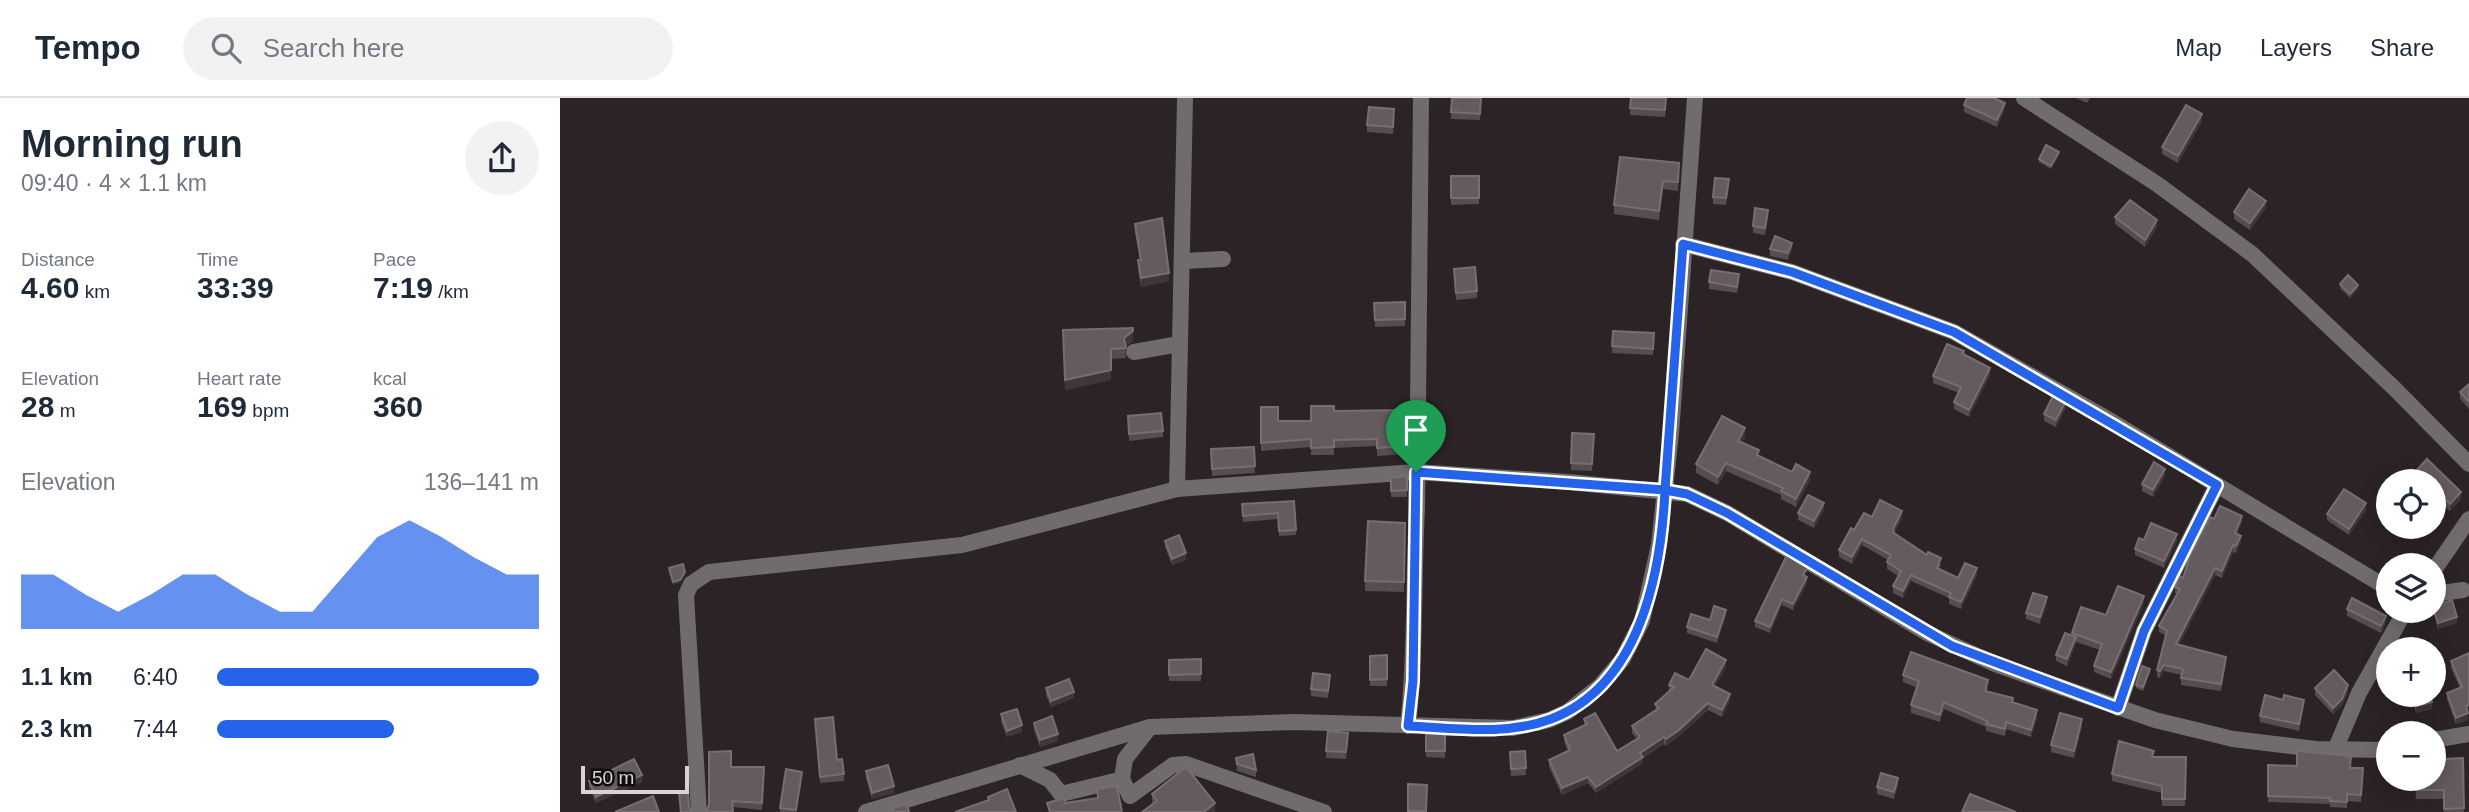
<!DOCTYPE html>
<html lang="en">
<head>
<meta charset="utf-8">
<style>
  body { margin:0; font-family:Arial,sans-serif; background:#f2f2f3; color:#1f2937; height:100vh; display:flex; flex-direction:column; font-size:26px; white-space:nowrap }
  * { box-sizing:border-box; margin:0 }
  p { font-size:23px; color:#747a83 }
  .icon { flex:none; width:38px; height:38px; fill:none; stroke:currentColor; stroke-width:2; stroke-linecap:round; stroke-linejoin:round }
  .map { position:relative; flex:1; overflow:hidden }
  .side { display:flex; flex-direction:column; background:#fff; width:560px }
  .side>* { flex:none }
  .fabs { position:absolute; left:1816px; top:371px; display:grid; gap:14px }
  .fabs a { display:grid; place-items:center; width:70px; height:70px; border-radius:50%; background:#fff; box-shadow:0 4px 18px #0003; font-size:35px }
  .scale { position:absolute; left:21px; bottom:18px; width:108px; box-sizing:border-box; padding-left:7px; border:4px solid #d9d3d5; border-top:0; font-size:19px; line-height:24px; white-space:nowrap; color:#d9d3d5; -webkit-text-stroke:5px #110d0e; paint-order:stroke }
  .pin { position:absolute; display:grid; place-items:center; width:60px; height:60px; color:#fff; margin:-72px -30px; border-radius:50% 50% 50% 0; rotate:-45deg; box-shadow:0 0 7px #0007 }
  .pin .icon { rotate:45deg }
  .round { display:grid; place-items:center; flex:none; width:74px; height:74px; border-radius:37px; background:#f2f2f3 }
  .head { display:flex; align-items:center; justify-content:space-between; height:119px; padding:0 21px }
  h1 { font-size:38px; font-weight:700; line-height:52px }
  .metrics { display:grid; grid-template-columns:repeat(3,1fr); gap:10px; height:119px; padding:7px 21px }
  .metrics div { display:grid; align-content:center }
  .metrics b { font-size:30px; font-weight:700 }
  .metrics small { font-size:19px; font-weight:400 }
  .metrics p { font-size:19px }
  .chart { height:196px; padding:14px 21px }
  .chart p { display:flex; justify-content:space-between }
  .chart svg { width:100%; height:126px; margin-top:7px; fill:#2563eb; opacity:.7 }
  ul { padding:0 21px; list-style:none; font-size:23px }
  li { display:grid; grid-template-columns:112px 84px 1fr; align-items:center; height:52px }
  li i { height:18px; border-radius:9px; background:#2563eb }
  header { display:flex; align-items:center; gap:42px; box-sizing:border-box; height:98px; padding:0 35px; background:#fff; border-bottom:2px solid #e0e1e3 }
  header strong { font-size:33px }
  nav { display:flex; gap:38px; margin-inline-start:auto; font-size:24px }
  .search { width:490px; height:63px; background:#f2f2f3; display:flex; align-items:center; gap:18px; box-sizing:border-box; padding:0 24px; border-radius:38px; color:#747a83; font-size:26px }
  main { display:flex; flex:1; min-height:0 }
  .map>svg:first-child { display:block }
  .lines { fill:none; stroke-linecap:round; stroke-linejoin:round }
  .minor { stroke:#706b6d; stroke-width:16 }
  .wall { fill:#564d50 }
  .shaded-wall { fill:#3f3639 }
  .building { fill:#645b5e; stroke:#766e71; stroke-width:2 }
  .route-casing { stroke:#fff; stroke-width:14 }
  .route { stroke:#2563eb; stroke-width:9 }
</style>
</head>
<body>
<header>
<strong>Tempo</strong>
<div class="search"><svg class="icon" aria-label="search" viewBox="0 0 24 24"><circle cx="10" cy="10" r="6"/><path d="M15 15l6 6"/></svg>Search here</div>
<nav><a>Map</a><a>Layers</a><a>Share</a></nav>
</header>
<main>
<section class="side">
<div class="head"><div><h1>Morning run</h1><p>09:40 · 4 × 1.1 km</p></div><a class="round"><svg class="icon" aria-label="share" viewBox="0 0 24 24"><path d="M12 15V3M7 8l5-5 5 5M5 13v7h14v-7"/></svg></a></div>
<div class="metrics">
<div><p>Distance</p><b>4.60<small> km</small></b></div>
<div><p>Time</p><b>33:39</b></div>
<div><p>Pace</p><b>7:19<small> /km</small></b></div>
</div>
<div class="metrics">
<div><p>Elevation</p><b>28<small> m</small></b></div>
<div><p>Heart rate</p><b>169<small> bpm</small></b></div>
<div><p>kcal</p><b>360</b></div>
</div>
<div class="chart"><p><span>Elevation</span>136–141 m</p>
<svg viewBox="0 0 160 44" preserveAspectRatio="none"><path d="M0 44V25L10 25L20 32L30 38L40 32L50 25L60 25L70 32L80 38L90 38L100 25L110 12L120 6L130 12L140 19L150 25L160 25V44z"/></svg>
</div>
<ul>
<li><b>1.1 km</b>6:40<i style="width:100%"></i></li>
<li><b>2.3 km</b>7:44<i style="width:55%"></i></li>
</ul>
</section>
<div class="map">
<svg width="1909" height="714" viewBox="0 0 1909 714">
  <rect width="100%" height="100%" fill="#2b2325"/>
  <g class="lines">
    <!-- minor -->
    <g class="minor">
      <polyline points="625,0 617,391 856,374 1009,384 1127,396 1167,415 1367,535 1435,566 1595,622 1673,641 1756,651 1829,652"/>
      <polyline points="1464,0 1597,86 1692,156 1834,290 1909,366"/>
      <polyline points="1123,146 1232,174 1394,234 1551,323 1829,491"/>
      <polyline points="623,163 663,161"/>
      <polyline points="574,254 619,246"/>
      <polyline points="1874,472 1909,421"/>
      <polyline points="1874,496 1903,492"/>
      <polyline points="1558,610 1584,533 1657,387"/>
      <path d="M 848,628 C 856,556 853,484 857,412 L 861,0"/>
      <polyline points="1874,642 1909,636"/>
      <polyline points="1775,652 1799,595 1845,513"/>
      <polyline points="460,667 490,682 501,696 559,682 562,681 565,661 590,629"/>
      <polyline points="562,681 570,698 613,667 626,666 764,714"/>
      <polyline points="139,714 126,497 131,486 149,474 402,447 617,391"/>
      <polyline points="306,714 590,629 734,624 953,630 989,622 1007,614 1040,588 1062,562 1082,523 1099,447 1111,336 1135,0"/>
    </g>
  </g>
  <!-- wall -->
  <g class="wall">
    <polygon points="892,0 921,0 920,22 891,21"/>
    <polygon points="1071,0 1106,0 1105,19 1070,17"/>
    <polygon points="1516,0 1530,0 1527,5"/>
    <polygon points="1404,7 1445,11 1437,29 1404,14"/>
    <polygon points="834,18 833,36 807,34 807,27"/>
    <polygon points="1642,23 1618,65 1602,56 1602,49"/>
    <polygon points="1499,57 1491,71 1479,64 1479,61"/>
    <polygon points="1119,74 1118,93 1103,91 1099,122 1054,116 1054,107"/>
    <polygon points="891,78 919,78 919,106 891,107"/>
    <polygon points="1169,88 1166,107 1153,106 1153,99"/>
    <polygon points="1706,110 1690,132 1674,121 1674,114"/>
    <polygon points="1208,119 1205,137 1193,135 1193,128"/>
    <polygon points="1555,119 1597,129 1585,149 1555,126"/>
    <polygon points="575,126 609,183 581,189 578,171 578,162 580,162 575,134"/>
    <polygon points="1210,151 1232,152 1228,162 1210,158"/>
    <polygon points="894,171 917,193 917,200 896,202"/>
    <polygon points="1179,183 1177,195 1149,191 1149,184"/>
    <polygon points="1780,186 1798,191 1790,200 1780,190"/>
    <polygon points="814,205 845,221 845,228 815,229"/>
    <polygon points="503,232 573,243 565,249 566,260 551,261 551,282 505,292"/>
    <polygon points="1053,233 1094,235 1093,257 1052,255"/>
    <polygon points="1404,257 1430,277 1409,319 1394,311 1394,304 1399,295 1373,285 1373,278"/>
    <polygon points="1909,286 1909,311 1900,301 1900,294"/>
    <polygon points="701,309 718,323 751,323 774,313 847,312 847,356 817,358 817,348 774,350 774,357 751,357 751,349 701,353"/>
    <polygon points="1506,309 1496,329 1484,323 1484,316"/>
    <polygon points="568,318 603,333 603,339 569,343"/>
    <polygon points="1012,335 1034,336 1032,373 1011,372"/>
    <polygon points="1185,339 1182,344 1199,359 1250,382 1236,409 1221,401 1221,397 1166,373 1158,387 1136,375 1136,366"/>
    <polygon points="694,349 695,375 652,378 651,351"/>
    <polygon points="1867,361 1901,394 1901,401 1890,413 1874,398 1874,383 1859,383 1856,380 1856,373"/>
    <polygon points="847,378 847,399 831,399 831,380"/>
    <polygon points="1605,378 1593,399 1582,393 1582,386"/>
    <polygon points="734,403 736,437 719,438 718,421 683,424 682,406"/>
    <polygon points="1264,411 1254,430 1238,422 1238,415"/>
    <polygon points="1806,412 1789,437 1767,422 1767,416"/>
    <polygon points="1312,419 1342,420 1334,435 1381,467 1379,471 1398,480 1417,477 1401,511 1389,506 1389,500 1351,483 1343,500 1333,495 1333,488 1338,478 1327,471 1327,464 1328,462 1302,447 1292,466 1279,459 1279,452"/>
    <polygon points="1682,424 1677,436 1681,444 1676,455 1673,454 1662,480 1655,477 1619,547 1666,565 1661,593 1621,587 1621,577 1604,573 1600,580 1597,579 1597,572 1606,538 1599,534 1599,528 1617,496 1615,495 1615,489"/>
    <polygon points="845,425 844,494 805,493 805,483"/>
    <polygon points="1584,442 1617,443 1604,470 1575,457 1575,451"/>
    <polygon points="605,443 626,462 612,467 605,449"/>
    <polygon points="1248,476 1246,478 1247,485 1233,512 1222,507 1210,535 1195,529 1195,523"/>
    <polygon points="1584,505 1551,581 1534,574 1534,568 1540,552 1516,544 1507,568 1496,563 1496,557 1512,537 1512,535 1546,517"/>
    <polygon points="1487,506 1480,526 1466,521 1466,515"/>
    <polygon points="1787,511 1826,525 1821,535 1787,518"/>
    <polygon points="1873,513 1874,513 1897,525 1878,531"/>
    <polygon points="1166,518 1157,545 1127,535 1127,529"/>
    <polygon points="1909,555 1908,622 1896,626 1887,601 1887,595 1900,590 1891,570 1891,563"/>
    <polygon points="827,557 827,588 810,588 810,558"/>
    <polygon points="641,561 641,583 609,583 609,562"/>
    <polygon points="1166,569 1155,588 1170,602 1162,619 1148,612 1119,638 1106,648 1104,646 1083,660 1083,665 1036,695 1028,685 1002,697 989,669 989,662 1008,654 1004,643 1004,637 1024,628 1024,621 1057,653 1077,641 1072,635 1072,628 1096,612 1095,606 1109,593 1109,587 1129,582"/>
    <polygon points="1590,574 1583,593 1576,590 1576,587"/>
    <polygon points="1343,577 1428,589 1427,593 1453,604 1477,619 1471,639 1446,631 1445,638 1426,633 1426,629 1384,611 1380,624 1351,615 1351,607 1357,590 1343,584"/>
    <polygon points="770,584 768,600 751,598 751,591"/>
    <polygon points="486,590 514,600 491,609 486,597"/>
    <polygon points="1755,590 1788,594 1782,607 1773,616 1755,597"/>
    <polygon points="1851,597 1870,597 1872,611 1856,615"/>
    <polygon points="1723,602 1744,608 1739,633 1700,624 1700,618"/>
    <polygon points="441,616 462,634 447,639 441,623"/>
    <polygon points="255,621 277,662 284,676 284,683 260,685"/>
    <polygon points="474,625 498,643 480,649 474,632"/>
    <polygon points="1522,628 1514,660 1491,654 1491,647"/>
    <polygon points="866,632 885,633 885,660 866,659"/>
    <polygon points="788,641 786,661 766,660 766,653"/>
    <polygon points="965,653 966,677 951,678 950,654"/>
    <polygon points="1594,659 1626,659 1625,708 1602,708 1602,695 1552,683 1552,676"/>
    <polygon points="676,660 696,672 696,679 677,673"/>
    <polygon points="1903,660 1904,714 1884,714 1884,701 1856,701 1855,681 1883,671"/>
    <polygon points="1708,667 1803,670 1801,704 1787,703 1787,710 1770,709 1770,706 1708,704"/>
    <polygon points="171,669 204,669 202,712 173,709 146,714"/>
    <polygon points="306,673 334,695 312,701 306,680"/>
    <polygon points="242,680 236,714 220,714 220,710"/>
    <polygon points="29,683 82,684 36,705 29,689"/>
    <polygon points="1338,687 1334,701 1317,696 1317,689"/>
    <polygon points="592,696 655,714 592,706"/>
  </g>
  <!-- shaded-wall -->
  <g class="shaded-wall">
    <polygon points="1445,5 1445,11 1437,29 1437,22"/>
    <polygon points="1642,16 1642,23 1618,65 1618,58"/>
    <polygon points="1499,54 1499,57 1491,71 1491,68"/>
    <polygon points="1103,83 1103,91 1099,122 1099,113"/>
    <polygon points="1706,103 1706,110 1690,132 1690,125"/>
    <polygon points="1597,122 1597,129 1585,149 1585,142"/>
    <polygon points="1232,145 1232,152 1228,162 1228,155"/>
    <polygon points="609,175 609,183 581,189 581,180"/>
    <polygon points="1798,187 1798,191 1790,200 1790,196"/>
    <polygon points="573,233 573,243 564,250 564,240"/>
    <polygon points="1430,270 1430,277 1409,319 1409,312"/>
    <polygon points="551,272 551,282 505,292 505,282"/>
    <polygon points="1506,303 1506,309 1496,329 1496,322"/>
    <polygon points="1185,330 1185,339 1178,351 1178,343"/>
    <polygon points="1166,365 1166,373 1158,387 1158,379"/>
    <polygon points="1605,371 1605,378 1593,399 1593,392"/>
    <polygon points="1250,374 1250,382 1236,409 1236,401"/>
    <polygon points="1901,394 1901,401 1890,413 1890,406"/>
    <polygon points="1264,405 1264,411 1254,430 1254,423"/>
    <polygon points="1806,405 1806,412 1789,437 1789,431"/>
    <polygon points="1342,413 1342,420 1333,438 1333,431"/>
    <polygon points="1682,418 1682,424 1675,441 1675,435"/>
    <polygon points="1617,436 1617,443 1604,470 1604,463"/>
    <polygon points="1681,438 1681,444 1676,455 1676,448"/>
    <polygon points="1302,441 1302,447 1292,466 1292,459"/>
    <polygon points="1673,447 1673,454 1662,480 1662,473"/>
    <polygon points="626,455 626,462 612,467 612,461"/>
    <polygon points="1417,470 1417,477 1401,511 1401,504"/>
    <polygon points="1655,470 1655,477 1616,553 1616,546"/>
    <polygon points="125,474 125,477 120,485 113,487 113,484"/>
    <polygon points="1351,477 1351,483 1343,500 1343,493"/>
    <polygon points="1247,479 1247,485 1233,512 1233,506"/>
    <polygon points="1584,498 1584,505 1551,581 1551,574"/>
    <polygon points="1487,499 1487,506 1480,526 1480,519"/>
    <polygon points="1222,501 1222,507 1210,535 1210,529"/>
    <polygon points="1166,512 1166,518 1157,545 1157,539"/>
    <polygon points="1826,518 1826,525 1821,535 1821,528"/>
    <polygon points="1897,519 1897,525 1878,531 1878,525"/>
    <polygon points="1516,539 1516,546 1507,568 1507,561"/>
    <polygon points="1166,562 1166,569 1152,593 1152,587"/>
    <polygon points="1604,567 1604,573 1600,580 1600,573"/>
    <polygon points="1788,587 1788,594 1782,607 1773,616 1773,610"/>
    <polygon points="514,594 514,600 491,609 491,603"/>
    <polygon points="1170,596 1170,602 1162,619 1162,612"/>
    <polygon points="1744,602 1744,608 1739,633 1739,626"/>
    <polygon points="1384,604 1384,611 1380,624 1380,617"/>
    <polygon points="1872,604 1872,611 1856,615 1856,608"/>
    <polygon points="1148,605 1148,612 1119,638 1106,648 1106,641"/>
    <polygon points="1477,612 1477,619 1471,639 1471,632"/>
    <polygon points="1908,615 1908,622 1896,626 1896,620"/>
    <polygon points="1522,621 1522,628 1514,660 1514,653"/>
    <polygon points="462,627 462,634 447,639 447,633"/>
    <polygon points="498,636 498,643 480,649 480,642"/>
    <polygon points="1104,639 1104,646 1083,660 1083,665 1036,695 1036,689 1080,655"/>
    <polygon points="242,674 242,680 236,714"/>
    <polygon points="82,677 82,684 36,705 36,699"/>
    <polygon points="1028,679 1028,685 1002,697 1002,690"/>
    <polygon points="1338,680 1338,687 1334,701 1334,694"/>
    <polygon points="334,688 334,695 312,701 312,695"/>
    <polygon points="655,705 655,714 644,714"/>
  </g>
  <!-- building -->
  <g class="building">
    <polygon points="892,0 921,0 920,16 891,14"/>
    <polygon points="1071,0 1106,0 1105,12 1070,10"/>
    <polygon points="1407,0 1434,0 1445,5 1437,22 1404,7"/>
    <polygon points="1626,7 1642,16 1618,58 1602,49"/>
    <polygon points="809,9 834,11 833,29 807,27"/>
    <polygon points="1486,47 1499,54 1491,68 1479,61"/>
    <polygon points="1060,59 1119,65 1118,84 1103,83 1099,113 1054,107"/>
    <rect x="891" y="78" width="28" height="22"/>
    <polygon points="1155,80 1169,81 1166,100 1153,99"/>
    <polygon points="1689,91 1706,103 1690,125 1674,114"/>
    <polygon points="1570,102 1597,122 1585,142 1555,119"/>
    <polygon points="1195,110 1208,112 1205,130 1193,128"/>
    <polygon points="602,120 609,175 581,180 578,162 581,162 575,126"/>
    <polygon points="1215,138 1232,145 1228,155 1210,151"/>
    <polygon points="915,169 917,193 896,195 894,171"/>
    <polygon points="1151,172 1179,176 1177,189 1149,184"/>
    <polygon points="1788,177 1798,187 1790,196 1780,186"/>
    <polygon points="845,204 845,221 815,222 814,205"/>
    <polygon points="573,230 573,233 564,240 566,250 551,251 551,272 505,282 503,232"/>
    <polygon points="1053,233 1094,235 1093,251 1052,248"/>
    <polygon points="1387,246 1404,253 1403,256 1430,270 1409,312 1394,304 1401,289 1373,278"/>
    <polygon points="1909,286 1909,304 1900,294"/>
    <polygon points="1494,296 1506,303 1496,322 1484,316"/>
    <polygon points="751,308 774,308 774,313 847,312 847,348 817,350 817,341 774,342 774,349 751,350 751,341 701,345 701,309 718,309 718,323 751,323"/>
    <polygon points="601,315 603,333 569,336 568,318"/>
    <polygon points="1162,318 1185,330 1178,343 1199,352 1197,357 1232,374 1236,366 1250,374 1236,401 1221,393 1223,390 1166,365 1158,379 1136,366"/>
    <polygon points="1012,335 1034,336 1032,366 1011,365"/>
    <polygon points="694,349 695,368 652,371 651,351"/>
    <polygon points="1867,361 1901,394 1890,406 1874,391 1874,383 1866,383 1856,373"/>
    <polygon points="1594,364 1605,371 1593,392 1582,386"/>
    <polygon points="847,378 847,392 831,393 831,380"/>
    <polygon points="1784,391 1806,405 1789,431 1767,416"/>
    <polygon points="1248,397 1264,405 1254,423 1238,415"/>
    <polygon points="1320,402 1342,413 1333,431 1334,435 1367,457 1368,454 1381,460 1377,470 1398,480 1405,465 1417,470 1401,504 1389,499 1391,495 1351,477 1343,493 1333,488 1341,473 1327,464 1331,457 1302,441 1292,459 1279,452 1291,430 1294,432 1304,415 1312,419"/>
    <polygon points="734,403 736,432 719,433 718,415 683,418 682,406"/>
    <polygon points="1660,408 1682,418 1675,435 1681,438 1676,448 1673,447 1662,473 1655,470 1616,546 1666,559 1661,586 1621,580 1623,571 1604,567 1600,573 1597,572 1607,533 1599,528 1620,491 1615,489 1620,478 1623,480 1630,458 1650,419 1654,421"/>
    <polygon points="808,423 845,425 844,484 805,483"/>
    <polygon points="1591,425 1617,436 1604,463 1575,451 1579,440 1584,442"/>
    <polygon points="619,437 626,455 612,461 605,443"/>
    <polygon points="1227,457 1248,469 1243,477 1247,479 1233,506 1222,501 1210,529 1195,523"/>
    <polygon points="123,466 125,474 120,482 113,484 109,470"/>
    <polygon points="1558,488 1584,498 1551,574 1534,568 1542,546 1512,535 1521,509 1546,517"/>
    <polygon points="1473,495 1487,499 1480,519 1466,515"/>
    <polygon points="1792,500 1826,518 1821,528 1787,511"/>
    <polygon points="1892,502 1897,519 1878,525 1874,513 1874,508"/>
    <polygon points="1154,508 1166,512 1157,539 1127,529 1131,516 1150,522"/>
    <polygon points="1505,535 1516,539 1507,561 1496,557"/>
    <polygon points="1146,551 1166,562 1152,587 1170,596 1162,612 1148,605 1119,632 1106,641 1104,639 1080,655 1083,659 1036,689 1028,679 1002,690 989,662 1010,652 1004,637 1027,626 1024,621 1035,615 1057,653 1080,639 1072,628 1099,610 1095,606 1114,589 1109,587 1115,575 1129,582"/>
    <polygon points="1351,554 1428,582 1425,593 1453,600 1452,604 1477,612 1471,632 1446,624 1445,631 1426,626 1427,623 1384,604 1380,617 1351,607 1359,583 1343,577"/>
    <polygon points="1909,555 1909,607 1906,608 1908,615 1896,620 1887,595 1902,589 1891,563"/>
    <polygon points="827,557 827,581 810,582 810,558"/>
    <polygon points="641,561 641,576 609,577 609,562"/>
    <polygon points="1582,568 1590,571 1583,589 1576,587"/>
    <polygon points="1774,572 1788,587 1782,601 1773,610 1755,590"/>
    <polygon points="753,575 770,577 768,593 751,591"/>
    <polygon points="509,581 514,594 491,603 486,590"/>
    <polygon points="1705,597 1723,602 1724,597 1744,602 1739,626 1700,618"/>
    <polygon points="1853,597 1870,597 1872,604 1856,608"/>
    <polygon points="457,611 462,627 447,633 441,616"/>
    <polygon points="1500,615 1522,621 1514,653 1491,647"/>
    <polygon points="492,618 498,636 480,642 474,625"/>
    <polygon points="273,619 277,662 282,661 284,676 260,679 255,621"/>
    <polygon points="866,632 885,633 885,653 866,653"/>
    <polygon points="768,633 788,635 786,654 766,653"/>
    <polygon points="1559,643 1594,653 1592,659 1626,659 1625,701 1602,701 1602,688 1552,676"/>
    <polygon points="171,653 171,669 204,669 202,705 172,703 173,714 146,714 149,707 149,654"/>
    <polygon points="965,653 966,670 951,671 950,654"/>
    <polygon points="1737,653 1791,658 1790,670 1803,670 1801,697 1787,696 1787,704 1770,703 1770,700 1708,698 1708,667 1737,668"/>
    <polygon points="693,656 696,672 677,666 676,660"/>
    <polygon points="1903,660 1904,710 1884,711 1884,692 1856,692 1856,681 1874,681 1874,671 1883,671 1883,661"/>
    <polygon points="74,661 82,677 36,699 29,683"/>
    <polygon points="328,667 334,688 312,695 306,673"/>
    <polygon points="626,669 655,705 644,714 582,714 597,703 592,696"/>
    <polygon points="226,671 242,674 236,712 220,710"/>
    <polygon points="1321,675 1338,680 1334,694 1317,689"/>
    <polygon points="848,686 867,687 866,713 848,713"/>
    <polygon points="557,688 562,714 490,714 487,705 504,700 505,705 538,700 537,691"/>
    <polygon points="447,691 456,714 395,714 429,702 428,699"/>
    <polygon points="128,694 129,709 132,714 121,714 119,695"/>
    <polygon points="1410,696 1456,714 1402,714"/>
    <polygon points="93,698 99,714 55,714"/>
    <polygon points="347,706 349,714 334,714 333,710"/>
  </g>
  <g class="lines">
    <!-- route casing -->
    <g class="route-casing">
      <path id="route" d="M 856,374 L 853,583 L 848,628 C 894,630 946,638 991,621 C 1080,587 1101,476 1105,392 L 1127,396 L 1167,415 L 1392,548 L 1558,610 L 1584,533 L 1657,387 L 1394,234 L 1232,174 L 1123,146 L 1105,392 L 856,374"/>
    </g>
    <!-- route -->
    <use href="#route" class="route"/>
  </g>
</svg>
<div class="fabs">
<a><svg class="icon" aria-label="locate" viewBox="0 0 24 24"><circle cx="12" cy="12" r="6"/><path d="M12 2v4M12 18v4M2 12h4M18 12h4"/></svg></a>
<a><svg class="icon" aria-label="layers" viewBox="0 0 24 24"><path d="M12 4l9 5-9 5-9-5zM3 14l9 5 9-5"/></svg></a>
<a>+</a>
<a>−</a>
</div>
<div class="scale">50 m</div>
<div class="pin" style="left:856px;top:374px;background:#1e9e55"><svg class="icon" aria-label="arrive" viewBox="0 0 24 24"><path d="M6 21V4h12l-3 4 3 4H6"/></svg></div>
</div>
</main>
</body>
</html>
